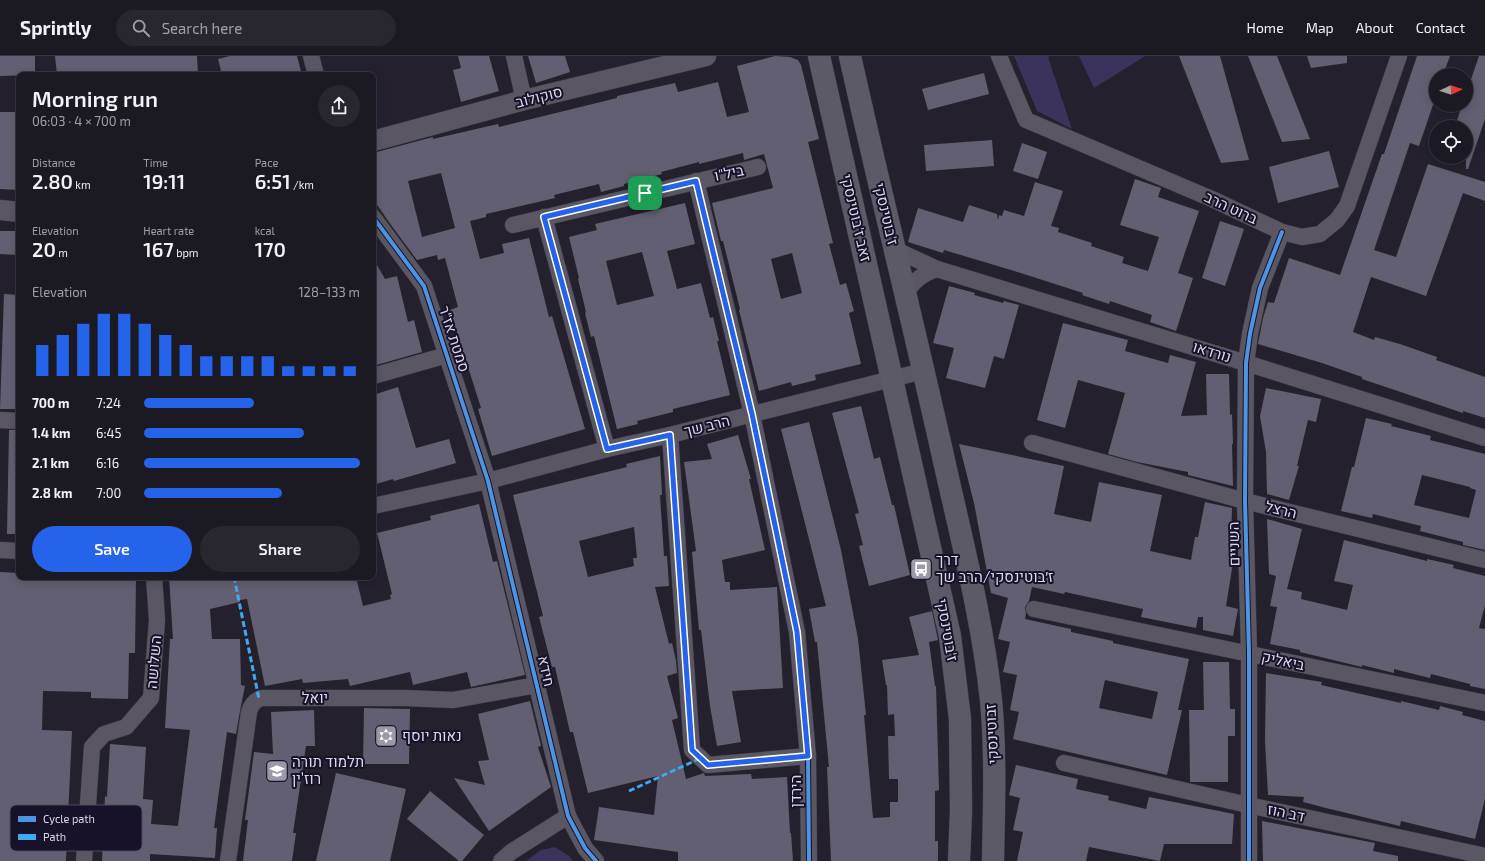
<!DOCTYPE html>
<html lang="en">
<head>
<meta charset="utf-8">
<style>
  body { margin:0; font-family:"Exo 2",Heebo,sans-serif; background:#28262f; color:#f1f3f6; height:100vh; display:flex; flex-direction:column; font-size:15px; white-space:nowrap }
  * { box-sizing:border-box; margin:0 }
  p { font-size:13px; color:#a0a0a5 }
  .icon { flex:none; width:22px; height:22px; fill:none; stroke:currentColor; stroke-width:2; stroke-linecap:round; stroke-linejoin:round }
  .map { position:relative; flex:1; overflow:hidden }
  .panel { position:absolute; left:16px; top:16px; width:360px; height:508px; display:flex; flex-direction:column; background:#1b1922; border-radius:8px; box-shadow:0 2px 10px #0003,0 0 0 1px #393840 }
  .panel>* { flex:none }
  .needle { width:26px; rotate:87deg }
  .tools { position:absolute; left:1429px; top:12px; display:grid; gap:8px }
  .tools a { display:grid; place-items:center; width:44px; height:44px; border-radius:50%; background:#1b1922; box-shadow:0 2px 10px #0003,0 0 0 1px #393840; font-size:20px }
  .pin { position:absolute; display:grid; place-items:center; width:34px; height:34px; color:#fff; margin:-17px; border-radius:8px; box-shadow:0 2px 6px #0006 }
  .round { display:grid; place-items:center; flex:none; width:42px; height:42px; border-radius:21px; background:#28262f }
  .summary { display:flex; align-items:center; justify-content:space-between; height:68px; padding:0 16px }
  h1 { font-size:22px; font-weight:600; line-height:30px }
  .stats { display:grid; grid-template-columns:repeat(3,1fr); gap:6px; height:68px; padding:4px 16px }
  .stats div { display:grid; align-content:center }
  .stats b { font-size:20px; font-weight:600 }
  .stats small { font-size:11px; font-weight:400 }
  .stats p { font-size:11px }
  .chart { height:112px; padding:8px 16px }
  .chart p { display:flex; justify-content:space-between }
  .chart svg { width:100%; height:72px; margin-top:4px; stroke:#2563eb; stroke-width:6 }
  .cta { display:flex; gap:8px; margin-top:auto; padding:8px 16px }
  .cta a { flex:1; height:46px; border-radius:24px; background:#2563eb; color:#fff; font-size:16px; font-weight:600; line-height:46px; text-align:center }
  .cta a+a { background:#28262f; color:#f1f3f6 }
  ul { padding:0 16px; list-style:none; font-size:13px }
  li { display:grid; grid-template-columns:64px 48px 1fr; align-items:center; height:30px }
  li i { height:10px; border-radius:5px; background:#2563eb }
  header { display:flex; align-items:center; gap:24px; box-sizing:border-box; height:56px; padding:0 20px; background:#1b1922; border-bottom:1px solid #393840 }
  header strong { font-size:19px }
  nav { display:flex; gap:22px; margin-inline-start:auto; font-size:14px }
  .search { width:280px; height:36px; background:#28262f; display:flex; align-items:center; gap:10px; box-sizing:border-box; padding:0 14px; border-radius:22px; color:#a0a0a5; font-size:15px }
  .map>svg:first-child { display:block }
  .green { fill:#3c325b }
  .building { fill:#635f72; fill-rule:evenodd }
  .lines { fill:none; stroke-linecap:round; stroke-linejoin:round }
  .minor-casing { stroke:#3f3c47; stroke-width:17 }
  .tertiary-casing { stroke:#3f3c47; stroke-width:21 }
  .primary-casing { stroke:#3f3c47; stroke-width:23 }
  .minor { stroke:#5a5763; stroke-width:16 }
  .tertiary { stroke:#5a5763; stroke-width:20 }
  .primary { stroke:#5d5a68; stroke-width:22 }
  .quiet { stroke:#3fa9f5; stroke-width:3; stroke-dasharray:6 3; stroke-linecap:butt }
  .cycleway-casing { stroke:#171129; stroke-width:6 }
  .cycleway { stroke:#4d94e3; stroke-width:4 }
  .route-casing { stroke:#fff; stroke-width:8 }
  .route { stroke:#2563eb; stroke-width:5 }
  .labels { text-anchor:middle; stroke-width:4; stroke-linejoin:round; paint-order:stroke }
  .street-label { font-size:15px; fill:#dbd8e9; stroke:#171129 }
  .poi-label { font-size:15px; fill:#dbd8e9; stroke:#171129; text-anchor:start }
  .key { fill:#171129; stroke:#524d63; stroke-width:1 }
  .key-label { font-size:11px; fill:#dbd8e9 }
</style>
</head>
<body>
<header>
<strong>Sprintly</strong>
<div class="search"><svg class="icon" aria-label="search" viewBox="0 0 24 24"><circle cx="10" cy="10" r="6"/><path d="M15 15l6 6"/></svg>Search here</div>
<nav><a>Home</a><a>Map</a><a>About</a><a>Contact</a></nav>
</header>
<div class="map">
<svg width="1485" height="805" viewBox="0 0 1485 805">
  <rect width="100%" height="100%" fill="#24212d"/>
  <!-- green -->
  <g class="green">
    <polygon points="1014,0 1051,0 1048,1 1072,73 1037,55"/>
    <polygon points="1079,0 1145,0 1094,32"/>
    <polygon points="555,791 569,800 573,805 526,805 541,794"/>
  </g>
  <!-- building -->
  <g class="building">
    <polygon points="0,0 35,0 35,19 0,20"/>
    <polygon points="55,0 197,0 198,19 57,19"/>
    <polygon points="230,0 297,0 302,19 222,19 218,3"/>
    <polygon points="458,0 489,0 499,35 461,46 453,14 461,12"/>
    <polygon points="528,0 565,0 570,16 536,27"/>
    <path d="M 775,0 L 790,1 L 798,4 L 801,9 L 819,83 L 808,86 L 833,187 L 829,188 L 840,229 L 846,227 L 854,255 L 849,257 L 861,308 L 815,319 L 816,324 L 792,330 L 791,326 L 759,335 L 739,254 L 740,253 L 723,185 L 721,185 L 712,147 L 773,132 L 764,98 L 744,104 L 743,97 L 699,108 L 699,106 L 661,116 L 662,118 L 624,128 L 624,130 L 601,136 L 599,128 L 554,139 L 555,142 L 486,158 L 486,161 L 470,165 L 480,203 L 504,197 L 502,188 L 529,182 L 549,261 L 552,260 L 585,373 L 492,400 L 478,353 L 481,352 L 450,254 L 458,251 L 445,202 L 438,204 L 437,199 L 417,204 L 391,169 L 373,143 L 373,97 L 433,81 L 433,83 L 498,68 L 499,71 L 617,42 L 617,40 L 675,27 L 678,36 L 718,26 L 727,61 L 749,56 L 737,10 ZM 441,117 L 455,172 L 422,181 L 408,125 ZM 792,197 L 802,237 L 781,243 L 771,203 Z"/>
    <polygon points="1179,0 1220,0 1249,104 1221,107"/>
    <polygon points="1248,0 1277,0 1310,83 1282,86"/>
    <polygon points="1307,0 1347,0 1347,7 1311,12"/>
    <polygon points="1417,0 1450,0 1443,19 1436,19 1436,40 1419,90 1410,87 1374,194 1396,201 1428,108 1485,126 1485,145 1463,137 1426,240 1371,221 1353,276 1374,284 1375,281 1400,288 1437,301 1436,304 1485,321 1485,362 1463,355 1463,357 1362,323 1362,321 1322,307 1258,288 1263,262 1268,246 1274,247 1289,202 1340,219 1382,98 1384,98"/>
    <polygon points="1479,0 1485,0 1485,63 1468,113 1466,113 1466,71 1455,71 1462,49 1466,49 1466,38"/>
    <polygon points="984,17 989,38 928,54 922,33"/>
    <polygon points="0,56 19,56 19,134 0,133"/>
    <polygon points="992,84 994,110 926,115 924,89"/>
    <polygon points="1022,87 1047,96 1038,123 1013,115"/>
    <polygon points="1329,95 1339,131 1278,147 1269,111"/>
    <polygon points="1135,123 1161,132 1158,141 1199,155 1178,217 1193,222 1176,275 1150,266 1152,259 1110,245 1109,248 1082,239 1083,237 1011,214 944,194 943,197 908,186 918,152 963,166 969,149 997,158 998,164 999,159 1002,160 1004,154 1024,160 1035,126 1063,135 1051,170 1059,172 1058,176 1092,187 1091,190 1124,201 1122,207 1148,215 1159,181 1120,169"/>
    <path d="M 685,147 L 695,188 L 667,195 L 677,233 L 701,227 L 710,262 L 713,261 L 719,285 L 717,285 L 730,339 L 673,353 L 673,356 L 637,365 L 638,368 L 617,373 L 594,280 L 591,281 L 585,257 L 586,256 L 578,223 L 579,222 L 569,181 L 597,174 L 595,168 ZM 642,196 L 654,240 L 617,249 L 606,205 Z"/>
    <polygon points="1220,165 1244,173 1225,230 1202,222"/>
    <polygon points="0,175 19,175 19,199 0,198"/>
    <polygon points="373,202 385,223 397,220 408,266 414,264 422,296 373,310"/>
    <polygon points="949,230 975,237 974,239 1003,247 1004,245 1019,249 1004,303 994,300 985,332 946,322 954,292 933,287"/>
    <polygon points="4,238 19,239 19,353 0,353"/>
    <polygon points="1063,267 1128,284 1125,295 1168,307 1170,299 1196,306 1181,360 1207,359 1206,318 1229,318 1230,359 1232,358 1233,388 1232,388 1233,430 1188,419 1188,416 1137,406 1108,398 1125,337 1078,324 1065,372 1037,364"/>
    <polygon points="398,331 416,392 449,383 456,407 394,425 393,423 373,429 373,339"/>
    <polygon points="1266,332 1321,343 1316,366 1308,364 1297,410 1299,410 1289,444 1267,438 1266,396 1260,360"/>
    <polygon points="861,350 874,403 880,401 892,449 894,449 910,519 869,530 859,490 863,489 855,458 859,457 832,357"/>
    <path d="M 1366,362 L 1392,368 L 1391,370 L 1431,380 L 1430,384 L 1485,398 L 1485,494 L 1463,489 L 1463,486 L 1420,475 L 1421,470 L 1373,458 L 1372,462 L 1341,455 L 1352,411 L 1354,411 ZM 1422,419 L 1470,431 L 1470,432 L 1476,434 L 1469,462 L 1414,449 Z"/>
    <polygon points="809,366 841,494 858,583 866,659 864,659 873,762 890,761 890,746 898,746 898,723 889,723 888,680 895,680 894,658 888,659 887,629 886,629 882,604 919,599 909,561 932,555 938,584 929,586 935,630 936,630 939,734 935,735 935,785 938,785 938,805 831,805 827,711 829,711 817,586 815,586 809,553 826,550 781,373"/>
    <polygon points="9,374 19,374 19,478 7,478"/>
    <polygon points="738,379 751,423 749,423 765,494 722,504 725,526 730,526 730,534 777,531 783,632 732,635 741,686 717,690 710,650 701,574 699,574 692,496 696,495 684,406 712,403 707,388"/>
    <path d="M 959,388 L 1064,410 L 1054,458 L 1091,466 L 1099,426 L 1162,439 L 1150,495 L 1191,504 L 1195,481 L 1198,481 L 1205,446 L 1232,452 L 1231,487 L 1236,488 L 1226,550 L 1238,553 L 1233,580 L 1203,574 L 1203,561 L 1198,561 L 1196,572 L 1141,561 L 1143,553 L 1065,536 L 1064,538 L 1032,531 L 1029,545 L 1025,551 L 1026,557 L 1025,563 L 1071,573 L 1071,576 L 1113,585 L 1113,587 L 1189,603 L 1178,654 L 1182,654 L 1167,719 L 1013,683 L 1019,656 L 1010,654 L 1017,619 L 1003,616 L 1010,586 L 998,583 L 1008,542 L 991,537 L 974,447 ZM 1105,624 L 1158,636 L 1152,663 L 1099,652 Z"/>
    <path d="M 660,400 L 662,439 L 660,439 L 664,500 L 667,500 L 669,530 L 655,531 L 669,588 L 672,587 L 676,605 L 677,617 L 667,620 L 678,662 L 672,664 L 686,723 L 704,717 L 705,720 L 751,718 L 752,723 L 787,721 L 790,777 L 791,777 L 793,805 L 678,805 L 678,796 L 594,784 L 599,751 L 654,759 L 658,720 L 588,737 L 573,676 L 570,676 L 555,611 L 552,611 L 539,561 L 543,560 L 513,439 L 627,411 L 626,408 ZM 634,471 L 637,502 L 633,502 L 634,510 L 588,521 L 579,485 Z"/>
    <polygon points="479,448 493,506 497,505 525,619 471,631 467,616 413,629 410,616 350,630 348,623 303,627 302,623 265,630 247,543 240,544 240,546 210,553 212,583 240,583 241,629 245,630 240,655 236,678 227,676 214,772 217,772 215,802 150,798 150,805 102,805 105,740 107,741 110,688 146,691 143,743 153,744 151,768 178,770 190,674 165,672 170,583 173,583 169,521 356,521 363,550 391,543 390,539 392,538 377,477 431,464 430,460"/>
    <polygon points="1267,463 1302,473 1287,533 1302,536 1301,543 1347,554 1353,529 1334,525 1344,484 1427,505 1427,503 1454,509 1453,512 1485,520 1485,549 1479,572 1485,573 1485,633 1470,630 1470,628 1431,618 1430,622 1394,613 1394,617 1362,609 1362,611 1300,596 1300,594 1270,588 1277,551 1270,550 1276,520 1269,518"/>
    <polygon points="0,516 19,517 19,521 136,522 135,597 129,597 128,643 91,642 91,636 43,635 42,674 72,675 66,805 0,805"/>
    <polygon points="1203,606 1229,606 1230,653 1235,653 1235,680 1228,680 1228,726 1190,726 1189,654 1204,654"/>
    <polygon points="1266,617 1322,626 1321,629 1401,647 1401,645 1439,654 1440,650 1463,656 1462,659 1485,665 1485,743 1475,783 1401,765 1400,770 1326,752 1303,746 1304,741 1268,739 1265,685"/>
    <polygon points="530,645 541,690 538,691 551,731 489,775 454,722 485,729 478,705 489,704 478,658"/>
    <polygon points="364,652 410,653 409,708 363,708"/>
    <polygon points="314,654 315,690 306,690 293,777 296,777 292,805 243,805 248,764 245,764 254,696 273,698 271,656"/>
    <polygon points="1016,709 1078,723 1076,733 1109,740 1108,744 1146,753 1149,741 1234,758 1232,788 1164,788 1160,805 1089,791 1086,805 1017,805 1023,776 1013,774 1020,742 1009,739"/>
    <polygon points="336,717 406,733 390,805 316,805"/>
    <polygon points="430,735 484,779 462,805 459,805 407,763"/>
    <polygon points="1262,765 1375,787 1373,795 1398,800 1398,805 1263,805"/>
  </g>
  <g class="lines">
    <!-- minor casing -->
    <g class="minor-casing">
      <g id="minor">
        <polyline points="311,0 316,19"/>
        <polyline points="514,0 524,44"/>
        <polyline points="999,0 1026,64 1212,143 1282,176 1302,181 1320,178 1337,164 1347,150 1399,0"/>
        <polyline points="696,125 752,358 797,576 808,700 809,805"/>
        <polyline points="373,161 424,230 488,425 568,760 585,792 596,805"/>
        <polyline points="544,161 607,393"/>
        <polyline points="513,169 758,111"/>
        <polyline points="894,193 937,213 1246,307 1485,382"/>
        <path d="M 905,239 C 913,225 922,218 937,213"/>
        <polyline points="373,320 447,299"/>
        <polyline points="0,364 19,365"/>
        <polyline points="670,379 692,694 708,709 808,700"/>
        <polyline points="1032,387 1245,445 1485,504"/>
        <polyline points="373,450 488,425 607,393 670,379 923,315"/>
        <polyline points="0,494 19,495"/>
        <polyline points="1034,553 1485,647"/>
        <polyline points="1064,707 1248,749 1485,800"/>
        <polyline points="84,805 92,691 104,678 126,671 151,642 157,564 154,521"/>
        <path d="M 228,805 L 249,656 C 251,649 254,645 261,642 L 405,642 L 453,644 L 537,629"/>
        <polyline points="501,805 511,796 568,760"/>
        <polyline points="1249,805 1249,597 1245,445 1246,307 1250,278 1260,232 1282,176"/>
      </g>
    </g>
    <!-- tertiary casing -->
    <g class="tertiary-casing">
      <g id="tertiary">
        <polyline points="373,85 524,44 706,0"/>
        <polyline points="0,154 19,156"/>
      </g>
    </g>
    <!-- primary casing -->
    <g class="primary-casing">
      <g id="primary">
        <polyline points="819,0 950,580 960,663 961,755 959,805"/>
        <path d="M 850,0 C 881,140 916,278 947,418 C 964,493 983,568 991,644 C 996,697 994,752 993,805"/>
      </g>
    </g>
    <!-- minor -->
    <use href="#minor" class="minor"/>
    <!-- tertiary -->
    <use href="#tertiary" class="tertiary"/>
    <!-- primary -->
    <use href="#primary" class="primary"/>
    <!-- quiet -->
    <g class="quiet">
      <polyline points="234,521 259,643"/>
      <polyline points="629,735 701,702"/>
    </g>
    <!-- cycleway casing -->
    <g class="cycleway-casing">
      <g id="cycleway">
        <polyline points="696,125 752,358 797,576 808,700 809,805"/>
        <polyline points="373,161 424,230 488,425 568,760 585,792 596,805"/>
        <polyline points="1249,805 1249,597 1245,445 1246,307 1250,278 1260,232 1282,176"/>
      </g>
    </g>
    <!-- cycleway -->
    <use href="#cycleway" class="cycleway"/>
  </g>
  <g class="lines">
    <!-- route casing -->
    <g class="route-casing">
      <polygon id="route" points="696,125 752,358 797,576 808,700 708,709 692,694 670,379 607,393 544,161"/>
    </g>
    <!-- route -->
    <use href="#route" class="route"/>
  </g>
  <!-- icons -->
  <defs>
    <g id="bus-square" transform="scale(1.15)"><rect x="-9" y="-9" width="18" height="18" rx="4" fill="#9b98a7" stroke="#171129"/><path d="M-5-6H5V4H4V6H2V4H-2V6H-4V4H-5ZM-3.5-4V0h7V-4ZM-3.5 1.2v1.5H-2V1.2ZM2 1.2v1.5H3.5V1.2Z" fill="#fff"/></g>
    <g id="synagogue-square" transform="scale(1.15)"><rect x="-9" y="-9" width="18" height="18" rx="4" fill="#9b98a7" stroke="#171129"/><path d="M0-6.5L5.6 3.2H-5.6ZM0 6.5L5.6-3.2H-5.6Z" fill="#fff"/></g>
    <g id="school-square" transform="scale(1.15)"><rect x="-9" y="-9" width="18" height="18" rx="4" fill="#9b98a7" stroke="#171129"/><path d="M0-5L7-2L0 1L-7-2ZM-4 1L0 2.5L4 1V4Q0 6-4 4Z" fill="#fff"/></g>
  </defs>
  <g fill-rule="evenodd">
    <use href="#bus-square" x="921" y="513"/>
    <use href="#synagogue-square" x="386" y="680"/>
    <use href="#school-square" x="277" y="715"/>
  </g>
  <g class="labels">
    <!-- street labels -->
    <g class="street-label">
      <text transform="translate(539 41) rotate(-14)" y="5">סוקולוב</text>
      <text transform="translate(729 117) rotate(-12)" y="5">ביל"ו</text>
      <text transform="translate(1231 152) rotate(25)" y="5">ברוט הרב</text>
      <text transform="translate(886 158) rotate(77)" y="5">ז'בוטינסקי</text>
      <text transform="translate(856 162) rotate(77)" y="5">זאב ז'בוטינסקי</text>
      <text transform="translate(454 283) rotate(72)" y="5">סמטת אז"ר</text>
      <text transform="translate(1212 296) rotate(17)" y="5">נורדאו</text>
      <text transform="translate(707 370) rotate(-14)" y="5">הרב שך</text>
      <text transform="translate(1281 454) rotate(14)" y="5">הרצל</text>
      <text transform="translate(1234 488) rotate(-91)" y="5">השניים</text>
      <text transform="translate(947 574) rotate(80)" y="5">ז'בוטינסקי</text>
      <text transform="translate(1283 605) rotate(12)" y="5">ביאליק</text>
      <text transform="translate(154 606) rotate(-85)" y="5">השלושה</text>
      <text transform="translate(546 615) rotate(77)" y="5">חידא</text>
      <text x="315" y="647">יואל</text>
      <text transform="translate(992 678) rotate(-93)" y="5">זבוטינסקי</text>
      <text transform="translate(796 735) rotate(-90)" y="5">הירדן</text>
      <text transform="translate(1286 757) rotate(12)" y="5">דב הוז</text>
    </g>
    <!-- poi labels -->
    <g class="poi-label">
      <text x="936" y="509">דרך<tspan x="936" dy="17">ז׳בוטינסקי/הרב שך</tspan></text>
      <text x="402" y="685">נאות יוסף</text>
      <text x="292" y="711">תלמוד תורה<tspan x="292" dy="17">רוז’ין</tspan></text>
    </g>
  </g>
  <!-- legend -->
  <rect x="10" y="749" width="132" height="46" rx="6" class="key"/>
  <rect x="18" y="760" width="18" height="6" fill="#4d94e3"/>
  <rect x="18" y="778" width="18" height="6" fill="#3fa9f5"/>
  <g class="key-label">
    <text x="43" y="767">Cycle path</text>
    <text x="43" y="785">Path</text>
  </g>
</svg>
<div class="tools">
<a><svg class="needle" viewBox="-14 -14 28 28"><path d="M0-13l5 13h-10z" fill="#e53935"/><path d="M0 13l5-13h-10z" fill="#a0a0a5"/></svg></a>
<a><svg class="icon" aria-label="locate" viewBox="0 0 24 24"><circle cx="12" cy="12" r="6"/><path d="M12 2v4M12 18v4M2 12h4M18 12h4"/></svg></a>
</div>
<div class="pin" style="left:645px;top:137px;background:#1e9e55"><svg class="icon" aria-label="arrive" viewBox="0 0 24 24"><path d="M6 21V4h12l-3 4 3 4H6"/></svg></div>
<section class="panel">
<div class="summary"><div><h1>Morning run</h1><p>06:03 · 4 × 700 m</p></div><a class="round"><svg class="icon" aria-label="share" viewBox="0 0 24 24"><path d="M12 15V3M7 8l5-5 5 5M5 13v7h14v-7"/></svg></a></div>
<div class="stats">
<div><p>Distance</p><b>2.80<small> km</small></b></div>
<div><p>Time</p><b>19:11</b></div>
<div><p>Pace</p><b>6:51<small> /km</small></b></div>
</div>
<div class="stats">
<div><p>Elevation</p><b>20<small> m</small></b></div>
<div><p>Heart rate</p><b>167<small> bpm</small></b></div>
<div><p>kcal</p><b>170</b></div>
</div>
<div class="chart"><p><span>Elevation</span>128–133 m</p>
<svg viewBox="0 0 160 44" preserveAspectRatio="none"><path d="M5 44V25M15 44V19M25 44V12M35 44V6M45 44V6M55 44V12M65 44V19M75 44V25M85 44V32M95 44V32M105 44V32M115 44V32M125 44V38M135 44V38M145 44V38M155 44V38"/></svg>
</div>
<ul>
<li><b>700 m</b>7:24<i style="width:51%"></i></li>
<li><b>1.4 km</b>6:45<i style="width:74%"></i></li>
<li><b>2.1 km</b>6:16<i style="width:100%"></i></li>
<li><b>2.8 km</b>7:00<i style="width:64%"></i></li>
</ul>
<div class="cta"><a>Save</a><a>Share</a></div>
</section>
</div>
</body>
</html>
